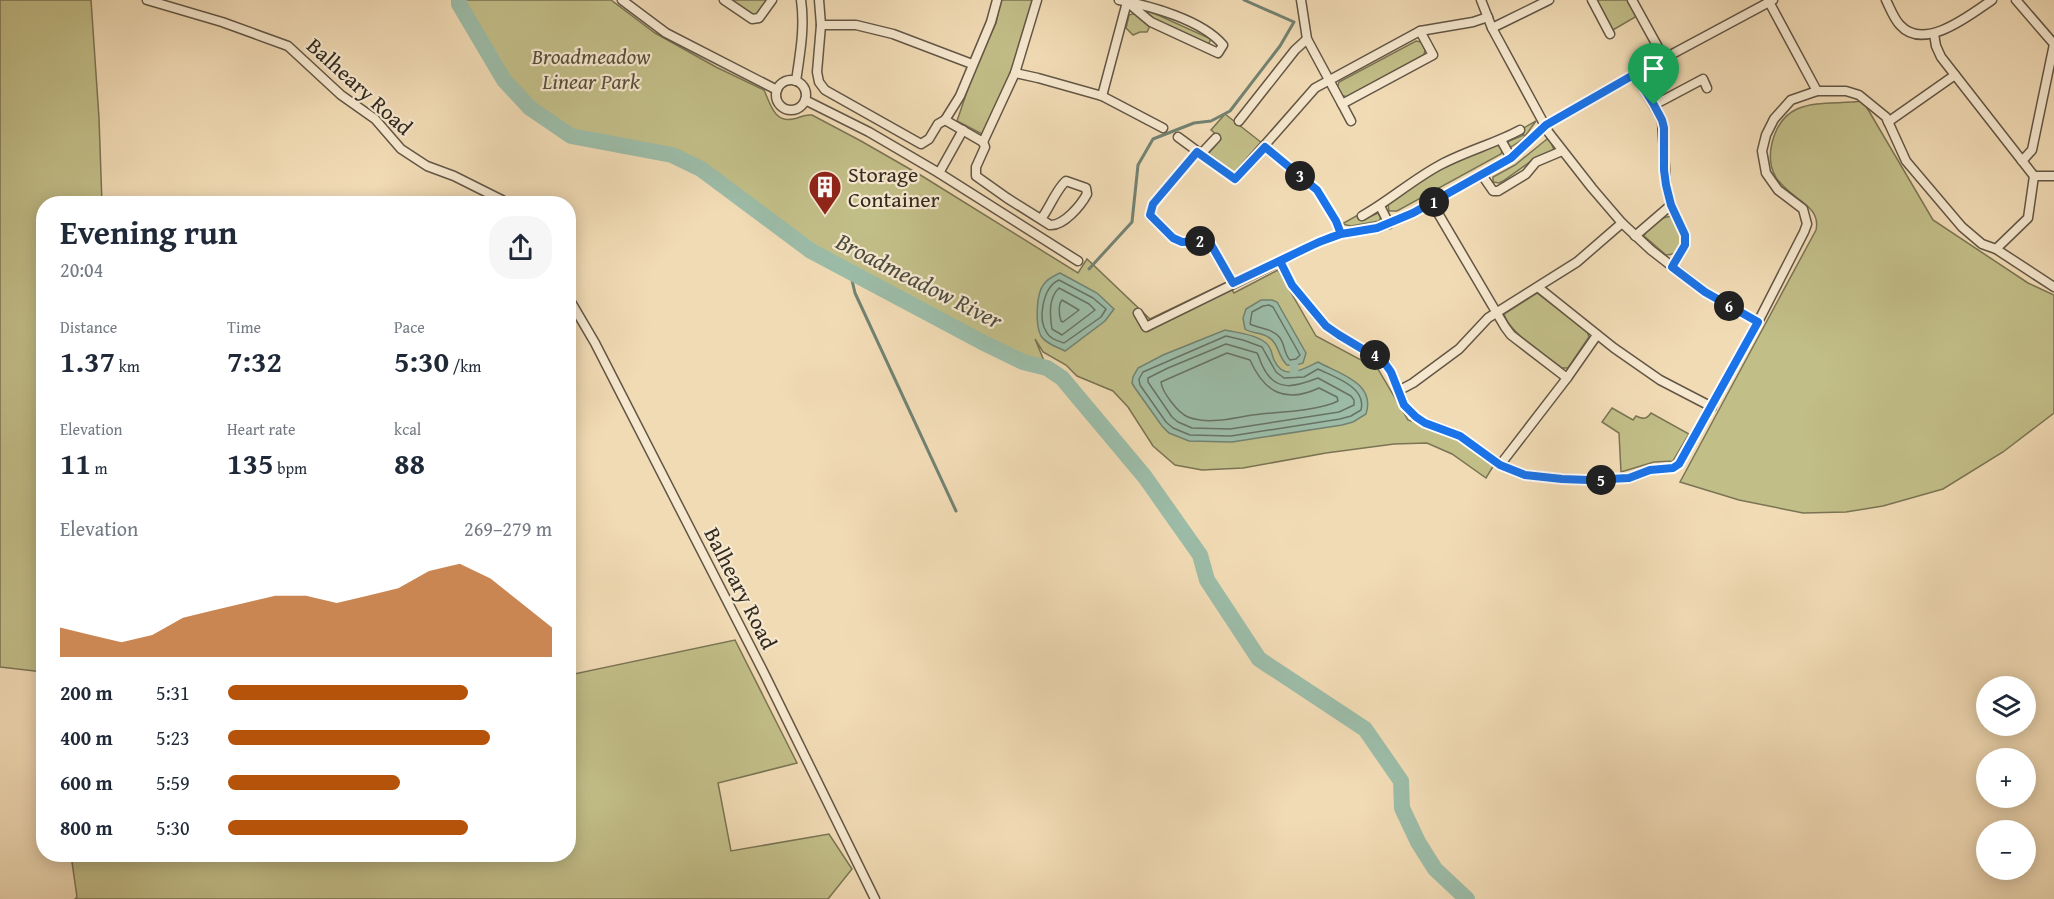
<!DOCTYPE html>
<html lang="en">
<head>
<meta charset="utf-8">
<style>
  body { margin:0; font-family:"Gentium Book Plus",serif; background:#f6f6f7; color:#1f2937; height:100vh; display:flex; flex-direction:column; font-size:22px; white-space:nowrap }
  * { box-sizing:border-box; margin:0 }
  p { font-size:20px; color:#747a83 }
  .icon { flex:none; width:33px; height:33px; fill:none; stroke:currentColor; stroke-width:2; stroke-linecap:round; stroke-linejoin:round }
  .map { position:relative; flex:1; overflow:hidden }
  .side { position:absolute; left:36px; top:196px; width:540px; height:666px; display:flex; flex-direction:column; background:#fff; border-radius:24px; box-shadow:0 3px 15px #0003 }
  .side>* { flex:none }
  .tools { position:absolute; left:1976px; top:676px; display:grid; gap:12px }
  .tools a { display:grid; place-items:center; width:60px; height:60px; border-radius:50%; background:#fff; box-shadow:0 3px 15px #0003; font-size:30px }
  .pin { position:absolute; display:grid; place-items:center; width:51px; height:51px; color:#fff; margin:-62px -26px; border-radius:50% 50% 50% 0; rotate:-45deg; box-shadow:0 0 6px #0007 }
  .pin .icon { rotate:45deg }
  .km { position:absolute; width:30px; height:30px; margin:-15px; border-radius:50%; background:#222; color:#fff; font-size:16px; line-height:30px; text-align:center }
  .round { display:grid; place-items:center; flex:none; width:63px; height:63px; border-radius:24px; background:#f6f6f7 }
  .head { display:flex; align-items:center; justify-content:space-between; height:102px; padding:0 24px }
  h1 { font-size:33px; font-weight:700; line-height:45px }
  .stats { display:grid; grid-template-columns:repeat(3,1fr); gap:9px; height:102px; padding:6px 24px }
  .stats div { display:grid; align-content:center }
  .stats b { font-size:30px; font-weight:700 }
  .stats small { font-size:16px; font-weight:400 }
  .stats p { font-size:16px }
  .chart { height:168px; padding:12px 24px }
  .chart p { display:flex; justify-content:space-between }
  .chart svg { width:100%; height:108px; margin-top:6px; fill:#b45309; opacity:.7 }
  ul { padding:0 24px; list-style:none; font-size:20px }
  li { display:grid; grid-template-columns:96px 72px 1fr; align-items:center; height:45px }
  li i { height:15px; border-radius:8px; background:#b45309 }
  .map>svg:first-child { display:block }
  .green { fill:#c2be88; stroke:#7a7454; stroke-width:1.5 }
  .water { fill:#9cbca8; stroke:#728272; stroke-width:1.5 }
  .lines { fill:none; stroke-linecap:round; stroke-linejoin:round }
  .shore { stroke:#677364; stroke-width:1.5 }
  .stream { stroke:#728272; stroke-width:3 }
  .canal { stroke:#9cbca8; stroke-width:9 }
  .river { stroke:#9cbca8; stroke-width:16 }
  .minor-casing { stroke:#625645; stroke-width:11 }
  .minor { stroke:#f6e8cf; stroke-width:8 }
  .route-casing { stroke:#fff; stroke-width:12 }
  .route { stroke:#1a73e8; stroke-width:8 }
  .labels { text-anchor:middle; stroke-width:4.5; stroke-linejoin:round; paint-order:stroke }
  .park-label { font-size:22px; font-style:italic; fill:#564f3a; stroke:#f6e8cf }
  .street-label { font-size:22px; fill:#322a20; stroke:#f6e8cf }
  .poi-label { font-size:22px; fill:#322a20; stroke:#f6e8cf; text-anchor:start }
  .water-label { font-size:24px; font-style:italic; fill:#4c4e42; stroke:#f6e8cf }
</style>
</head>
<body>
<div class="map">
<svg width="2054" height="899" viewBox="0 0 2054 899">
  <rect width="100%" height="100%" fill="#f1dbb5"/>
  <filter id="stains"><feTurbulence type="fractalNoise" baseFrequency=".00333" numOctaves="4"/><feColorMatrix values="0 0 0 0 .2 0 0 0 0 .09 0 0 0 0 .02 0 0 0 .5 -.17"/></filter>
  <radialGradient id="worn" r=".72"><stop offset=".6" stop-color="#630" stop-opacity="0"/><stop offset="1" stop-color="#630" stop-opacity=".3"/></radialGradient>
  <!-- green -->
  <g class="green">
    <polygon points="0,0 91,0 99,118 102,204 44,204 43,672 0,667"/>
    <path d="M 459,0 L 611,0 L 655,33 L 716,67 L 764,90 C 770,103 774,123 793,119 C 801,118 803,114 812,115 L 861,141 L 922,176 L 1078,273 L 1087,259 L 1150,319 L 1227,282 L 1234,293 L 1278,270 L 1316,336 L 1378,369 L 1408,420 L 1460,438 L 1494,465 L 1486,478 L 1452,454 L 1427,443 L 1394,444 L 1326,453 L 1243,468 L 1202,470 L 1175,465 L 1153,446 L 1128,407 L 1113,391 L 1077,376 L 1066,365 L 1043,352 L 1035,339 L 1047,368 L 1023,362 L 979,343 L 811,251 L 701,169 L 672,155 L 571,136 L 530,108 L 504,80 L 459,4 Z"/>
    <polygon points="729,0 768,0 758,16 754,17"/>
    <polygon points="1001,0 1033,0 1024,34 1004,92 982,134 957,121 976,65 996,23"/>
    <polygon points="1596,0 1628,0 1637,16 1613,30"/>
    <polygon points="1147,10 1211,39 1208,45 1154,20 1146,13"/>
    <polygon points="1136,13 1150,26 1147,32 1140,32 1133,35 1126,28 1129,15"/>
    <polygon points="1416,41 1421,42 1425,50 1424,55 1347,97 1341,95 1337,88 1339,82"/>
    <path d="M 1863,101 L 1933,220 L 2028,283 L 2054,295 L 2054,413 L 2003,452 L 1943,489 L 1883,506 L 1846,512 L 1803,513 L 1739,500 L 1680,482 L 1816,230 C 1824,195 1759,198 1772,143 C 1784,94 1825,106 1863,101 Z"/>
    <polygon points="1225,114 1262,143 1236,173 1231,174 1207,155 1221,139 1211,130"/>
    <polygon points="1536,121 1523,139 1511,147 1507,145 1509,141 1524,135 1520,130"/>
    <polygon points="1547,139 1550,140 1554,150 1537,157 1503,181 1499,183 1493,182 1493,177 1515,165"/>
    <polygon points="1497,144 1500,145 1502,151 1501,154 1397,211 1389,211 1388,204 1392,200 1441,167"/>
    <polygon points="1378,213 1381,217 1379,221 1351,226 1342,224 1358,215 1362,220"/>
    <path d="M 1672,216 C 1679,229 1693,253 1666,255 L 1644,236 C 1648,226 1660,217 1672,216 Z"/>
    <path d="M 1537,293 L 1587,331 L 1589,337 L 1568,368 L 1562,368 C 1546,355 1509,333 1504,314 Z"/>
    <path d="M 1612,408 L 1633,420 L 1636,416 C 1643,419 1646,420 1651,413 L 1689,434 L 1673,461 L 1654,462 L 1621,472 L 1619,433 L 1602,422 Z"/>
    <polygon points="735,640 797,763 718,783 731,851 829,834 852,869 828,899 75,899 77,897 71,855 568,855 569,675"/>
  </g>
  <!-- water -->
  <g class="water">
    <path d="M 1060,273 L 1097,293 L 1114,309 L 1105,321 L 1065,351 C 1057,347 1046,344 1041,336 C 1035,325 1036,293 1044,284 C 1048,278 1054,276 1060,273 Z"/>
    <path d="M 1261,300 L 1272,300 L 1277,302 L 1306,353 L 1303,363 L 1294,366 L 1287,365 C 1278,357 1279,343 1268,337 C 1261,332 1252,334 1245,329 L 1243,318 L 1246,309 Z"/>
    <path d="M 1225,330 C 1238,333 1255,334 1266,343 C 1272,348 1271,353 1274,360 C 1284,382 1303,369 1318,362 C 1340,374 1376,383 1366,414 L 1353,422 L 1342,425 L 1232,442 L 1189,441 L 1169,433 L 1162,426 L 1135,388 L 1132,383 L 1133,377 L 1138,368 L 1163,355 Z"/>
  </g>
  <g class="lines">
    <!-- shore -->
    <g class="shore">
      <path d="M 1059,280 L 1093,298 L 1106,309 L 1101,317 L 1064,343 C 1058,341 1050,339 1047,333 C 1037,319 1043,287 1059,280 Z"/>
      <path d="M 1059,288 L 1089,304 L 1095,310 L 1062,335 L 1052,329 C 1050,316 1048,298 1059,288 Z"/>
      <path d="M 1062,300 L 1079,310 L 1063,322 L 1061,321 C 1059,315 1058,305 1062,300 Z"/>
      <path d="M 1269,305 L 1273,307 L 1300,355 L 1296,359 L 1290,360 C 1284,354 1285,345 1280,338 C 1272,328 1260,329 1250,324 L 1252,312 L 1263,306 Z"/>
      <path d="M 1226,336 L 1243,340 L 1262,347 L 1276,372 L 1284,378 L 1304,377 L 1318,369 C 1334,377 1367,387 1361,410 L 1351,416 L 1340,419 L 1231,436 L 1190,435 L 1173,428 L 1166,422 L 1140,385 L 1139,379 L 1143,372 Z"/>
      <path d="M 1226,344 L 1257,353 C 1260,358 1260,362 1263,367 C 1276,394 1297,386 1318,378 L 1351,396 L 1354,400 L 1354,405 L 1339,412 L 1230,429 L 1192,428 L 1178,422 L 1172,417 L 1148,382 L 1148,378 L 1168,368 Z"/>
      <path d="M 1227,353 L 1250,360 C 1264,392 1285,404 1319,388 L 1337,397 L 1338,401 C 1321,410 1281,412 1261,414 C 1237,416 1212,426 1188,417 C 1178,413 1162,392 1161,382 Z"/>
    </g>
    <!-- stream -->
    <g class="stream">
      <polyline points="1089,269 1132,222 1138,165 1153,139 1194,123 1211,121 1230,111 1280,46 1294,22 1244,0"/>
      <polyline points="850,272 855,293 956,511"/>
    </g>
    <!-- canal -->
    <polyline class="canal" points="1294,366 1294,372"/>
    <!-- river -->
    <polyline class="river" points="459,0 459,4 504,80 530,108 571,136 672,155 701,169 811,251 982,342 1023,362 1047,368 1062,378 1145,477 1200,555 1207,580 1259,659 1365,729 1401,781 1402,808 1418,842 1435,869 1467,899"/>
    <!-- minor casing -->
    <g class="minor-casing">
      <g id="minor">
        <polyline points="147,0 222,22 288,46 341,95 375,119 401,149 427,166 454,176 502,200 506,204"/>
        <polyline points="622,0 666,33 777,90"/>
        <polyline points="724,0 752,19 759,18 772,0"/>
        <polyline points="819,0 821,25 817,72 819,82 825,90 921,144 929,139 938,124 945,120 960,96 991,22 997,0"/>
        <path d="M 1119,0 C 1151,6 1202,20 1223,45 L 1218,53 L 1151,22 L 1127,2"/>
        <polyline points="1301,0 1307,39 1342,104 1433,55 1420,31"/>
        <polyline points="1481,0 1492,28 1549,133 1592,188 1622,223 1651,250 1705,292 1758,322"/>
        <polyline points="1592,0 1610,34"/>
        <polyline points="1632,0 1664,58"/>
        <polyline points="1768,0 1817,91"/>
        <path d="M 1886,0 C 1890,8 1894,19 1900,25 C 1924,52 1970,15 1992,0"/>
        <polyline points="2016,0 2054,44 2032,150 2022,161"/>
        <polyline points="821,25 856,25 893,34 972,64"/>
        <polyline points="1492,28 1549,0"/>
        <polyline points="1015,73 1038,78 1102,96 1163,128"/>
        <polyline points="1635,74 1662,120 1666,185 1671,205 1685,235 1685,245 1672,267"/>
        <circle cx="791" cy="95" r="15"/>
        <path d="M 796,81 C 800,54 805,27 801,0"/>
        <polyline points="1102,96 1127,2"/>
        <polyline points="805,100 869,132 939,173 1078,261"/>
        <polyline points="1342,104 1351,121"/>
        <polyline points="1654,105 1703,79 1707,88"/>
        <polyline points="945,120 983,142"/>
        <polyline points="1239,121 1295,50 1307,39"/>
        <polyline points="1888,122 1955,75"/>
        <polyline points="1178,137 1235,179 1315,88 1420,31 1473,22 1488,17"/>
        <polyline points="1501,140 1511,158"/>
        <path d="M 983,142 L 985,147 L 976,167 L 976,176 L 1007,198 L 1050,225 C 1064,226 1081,205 1087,194 L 1086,188 L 1066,181 C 1057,188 1049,209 1041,219"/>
        <polyline points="983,142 1015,73 1037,0"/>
        <polyline points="1265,147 1317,190 1336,221 1341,234"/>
        <polyline points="1197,152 1153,204 1150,215 1173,238 1182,242 1209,241 1233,283"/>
        <polyline points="1200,155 1216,138"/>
        <polyline points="939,173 963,130"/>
        <polyline points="1482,175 1493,191 1498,191 1526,174 1536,162 1562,151"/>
        <polyline points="2034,176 2054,176"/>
        <polyline points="1432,203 1505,327 1511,335 1567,378"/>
        <polyline points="1380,206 1389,224"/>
        <path d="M 1362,216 C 1389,201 1412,180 1440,165 C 1466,151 1494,144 1520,130"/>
        <polyline points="1635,236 1671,205"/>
        <polyline points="1996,249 2054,287"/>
        <polyline points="1280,261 1292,285 1326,326 1339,335 1385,362 1391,372 1404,405 1416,417 1425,423 1460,436 1500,465 1525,475 1562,479 1588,480 1629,478 1650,470 1673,468 1679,464 1758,322 1804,232 1807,224 1803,209 1778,190 1766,173 1762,151 1766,135 1774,119 1791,100 1817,91 1846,91 1859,95 1886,117 1906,161 1962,227 1982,244 1996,249 2028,218 2034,176 1941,57 1936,46 1934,34"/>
        <polyline points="1539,288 1614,348 1660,380 1712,407"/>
        <polyline points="568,297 595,343 764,673 875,899"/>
        <polyline points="1138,313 1146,327 1319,242 1341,234 1378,228 1413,213 1511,158 1546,125 1562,116 1635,74 1773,0"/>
        <polyline points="1398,391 1413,383 1459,349 1488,318 1577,262 1622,223"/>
        <polyline points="1500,465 1567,378 1597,335"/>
      </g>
    </g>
    <!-- minor -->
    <use href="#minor" class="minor"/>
  </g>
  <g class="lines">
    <!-- route casing -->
    <g class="route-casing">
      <path id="route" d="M 1654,105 L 1635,74 L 1546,125 L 1511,158 L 1413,213 L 1377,228 L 1341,234 L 1319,242 L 1233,283 L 1209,241 L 1182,242 L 1173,238 L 1150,215 L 1153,204 L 1197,152 L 1235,179 L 1265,147 L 1317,190 L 1336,221 L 1341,234 C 1320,240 1300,251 1280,261 L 1292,285 L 1326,326 L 1339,335 L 1384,362 L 1391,372 L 1404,405 L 1416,417 L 1425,423 L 1460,436 L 1500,465 L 1525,475 L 1562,479 L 1588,480 L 1629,478 L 1650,470 L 1673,468 L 1679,464 L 1758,322 L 1705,292 L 1672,267 L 1685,245 L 1685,235 L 1671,205 L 1666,185 L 1664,170 L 1664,128 L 1662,120 L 1654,105"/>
    </g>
    <!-- route -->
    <use href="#route" class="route"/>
  </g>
  <!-- icons -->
  <defs>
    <g id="building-pin" transform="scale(1.725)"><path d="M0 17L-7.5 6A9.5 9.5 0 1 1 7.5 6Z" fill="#8f2418" stroke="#f6e8cf"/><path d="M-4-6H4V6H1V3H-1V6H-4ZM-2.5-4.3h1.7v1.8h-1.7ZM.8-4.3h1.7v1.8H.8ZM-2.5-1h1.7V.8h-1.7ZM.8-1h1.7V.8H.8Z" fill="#fff"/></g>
  </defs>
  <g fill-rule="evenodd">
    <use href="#building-pin" x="825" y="187"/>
  </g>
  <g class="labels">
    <!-- park labels -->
    <g class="park-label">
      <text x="591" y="64">Broadmeadow<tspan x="591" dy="25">Linear Park</tspan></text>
    </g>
    <!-- street labels -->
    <g class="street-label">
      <text transform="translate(360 86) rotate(42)" y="8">Balheary Road</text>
      <text transform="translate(741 588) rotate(63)" y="8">Balheary Road</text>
    </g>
    <!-- poi labels -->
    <g class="poi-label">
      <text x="848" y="182">Storage<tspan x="848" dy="25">Container</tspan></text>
    </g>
    <!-- water labels -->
    <g class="water-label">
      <text transform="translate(919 281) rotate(27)" y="8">Broadmeadow River</text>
    </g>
  </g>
  <rect width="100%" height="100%" filter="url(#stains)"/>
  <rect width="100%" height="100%" fill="url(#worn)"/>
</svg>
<div class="tools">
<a><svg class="icon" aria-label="layers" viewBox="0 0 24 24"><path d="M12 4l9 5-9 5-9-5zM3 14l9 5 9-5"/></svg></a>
<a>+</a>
<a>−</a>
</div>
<div class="pin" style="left:1654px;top:105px;background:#1e9e55"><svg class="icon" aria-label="arrive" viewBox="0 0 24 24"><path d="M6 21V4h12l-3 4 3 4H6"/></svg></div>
<b class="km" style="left:1434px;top:202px">1</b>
<b class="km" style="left:1200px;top:241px">2</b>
<b class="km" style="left:1300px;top:176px">3</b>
<b class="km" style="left:1375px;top:355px">4</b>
<b class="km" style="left:1601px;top:480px">5</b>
<b class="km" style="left:1729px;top:306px">6</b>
<section class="side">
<div class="head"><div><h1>Evening run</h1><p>20:04</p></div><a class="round"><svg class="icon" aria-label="share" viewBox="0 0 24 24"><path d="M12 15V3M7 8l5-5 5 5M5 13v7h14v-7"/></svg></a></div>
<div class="stats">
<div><p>Distance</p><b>1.37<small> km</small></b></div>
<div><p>Time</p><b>7:32</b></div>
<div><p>Pace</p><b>5:30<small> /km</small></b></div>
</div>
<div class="stats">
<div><p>Elevation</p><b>11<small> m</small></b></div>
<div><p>Heart rate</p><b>135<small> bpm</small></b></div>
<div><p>kcal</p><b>88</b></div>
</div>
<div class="chart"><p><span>Elevation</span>269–279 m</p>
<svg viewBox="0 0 160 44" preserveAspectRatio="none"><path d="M0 44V32L10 35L20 38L30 35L40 28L50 25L60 22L70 19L80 19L90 22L100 19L110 16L120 9L130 6L140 12L150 22L160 32V44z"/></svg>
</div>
<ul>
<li><b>200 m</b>5:31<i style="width:74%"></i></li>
<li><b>400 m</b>5:23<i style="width:81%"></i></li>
<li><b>600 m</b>5:59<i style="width:53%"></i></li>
<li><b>800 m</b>5:30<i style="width:74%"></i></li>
</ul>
</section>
</div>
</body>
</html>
